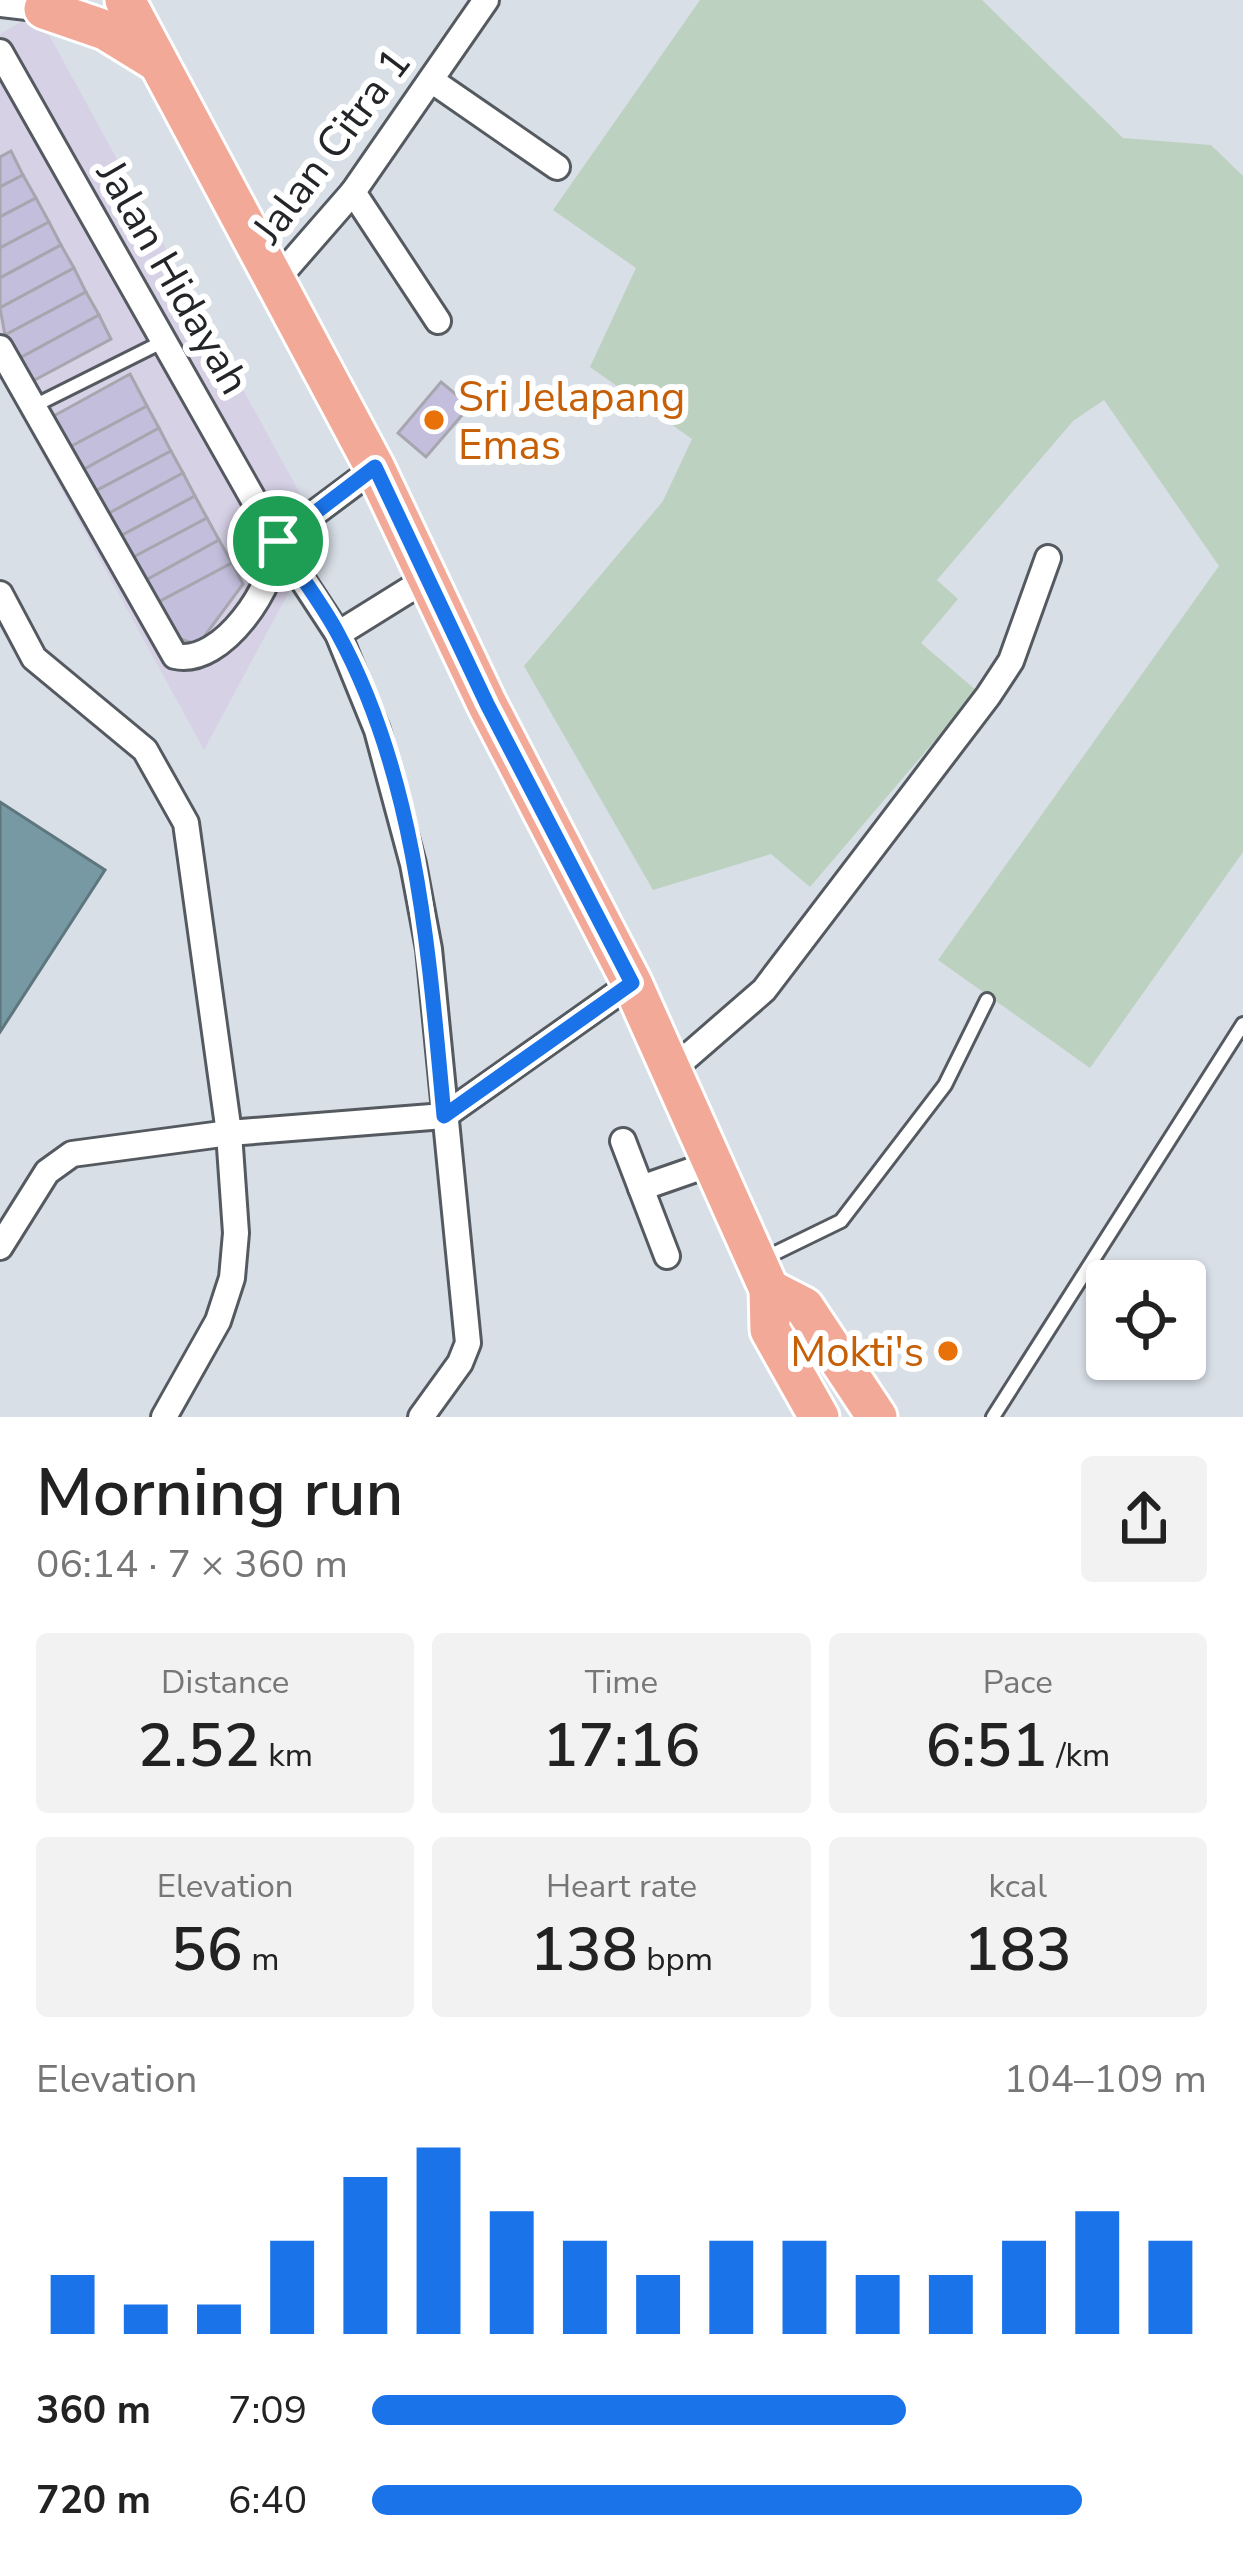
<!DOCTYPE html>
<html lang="en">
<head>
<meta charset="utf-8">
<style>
  body { margin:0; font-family:"Nunito Sans",sans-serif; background:#f2f2f2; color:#222; height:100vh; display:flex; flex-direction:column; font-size:45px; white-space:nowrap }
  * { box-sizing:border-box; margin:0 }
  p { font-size:39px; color:#767676 }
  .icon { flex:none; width:66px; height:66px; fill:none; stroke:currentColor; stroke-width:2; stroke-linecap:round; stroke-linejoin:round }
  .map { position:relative; height:1417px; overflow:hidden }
  .drawer { display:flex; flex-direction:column; background:#fff; flex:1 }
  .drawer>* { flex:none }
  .fabs { position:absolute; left:1086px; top:1260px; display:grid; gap:24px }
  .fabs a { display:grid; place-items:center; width:120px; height:120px; border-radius:12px; background:#fff; box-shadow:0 3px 9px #0004; font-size:60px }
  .pin { position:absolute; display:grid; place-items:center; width:102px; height:102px; color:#fff; margin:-51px; border:6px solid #fff; border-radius:50%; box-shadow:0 3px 12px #0007 }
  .round { display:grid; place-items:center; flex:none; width:126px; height:126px; border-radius:12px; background:#f2f2f2 }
  .overview { display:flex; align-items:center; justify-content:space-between; height:204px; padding:0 36px }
  h1 { font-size:66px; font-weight:600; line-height:90px }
  .stats { display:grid; grid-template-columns:repeat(3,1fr); gap:18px; height:204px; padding:12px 36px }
  .stats div { display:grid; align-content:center; border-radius:12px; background:#f2f2f2; text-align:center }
  .stats b { font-size:60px; font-weight:600 }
  .stats small { font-size:33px; font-weight:400 }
  .stats p { font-size:33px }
  .chart { height:336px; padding:24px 36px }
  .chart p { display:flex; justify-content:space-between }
  .chart svg { width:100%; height:216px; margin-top:12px; stroke:#1a73e8; stroke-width:6 }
  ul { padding:0 36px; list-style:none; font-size:39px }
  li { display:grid; grid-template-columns:192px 144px 1fr; align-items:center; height:90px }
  li i { height:30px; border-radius:15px; background:#1a73e8 }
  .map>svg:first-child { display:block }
  .commercial { fill:#d7d1e6 }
  .green { fill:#bdd1c0 }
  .water { fill:#7799a3; stroke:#5e767e; stroke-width:3 }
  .building { fill:#c2bedb; stroke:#a7a6af; stroke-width:3 }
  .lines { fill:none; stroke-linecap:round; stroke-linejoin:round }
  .service-casing { stroke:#545a60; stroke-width:18 }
  .minor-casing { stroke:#545a60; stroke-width:30 }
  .primary-casing { stroke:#fff; stroke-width:45 }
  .service { stroke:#fff; stroke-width:12 }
  .minor { stroke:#fff; stroke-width:24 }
  .primary { stroke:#f3a998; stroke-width:39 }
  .route-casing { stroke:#fff; stroke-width:24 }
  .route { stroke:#1a73e8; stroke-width:15 }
  .food-dot { fill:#e8710a; stroke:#fff; stroke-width:4.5 }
  .labels { text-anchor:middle; stroke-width:12; stroke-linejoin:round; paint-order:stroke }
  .street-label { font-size:42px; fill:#232528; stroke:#fff }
  .food-label { font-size:42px; fill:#c56008; stroke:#fff; text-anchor:start }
</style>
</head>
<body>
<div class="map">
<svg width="1243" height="1417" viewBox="0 0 1243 1417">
  <rect width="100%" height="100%" fill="#d8dfe7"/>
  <!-- commercial -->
  <polygon class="commercial" points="37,13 321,532 204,750 0,377 0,34"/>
  <!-- green -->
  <polygon class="green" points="700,0 982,0 1123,138 1211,145 1243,176 1243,852 1090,1068 938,960 1219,566 1104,400 1073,421 937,580 958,599 921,643 977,691 810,887 771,854 653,890 524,666 663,501 692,439 590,367 636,268 553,210"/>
  <!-- water -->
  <polygon class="water" points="0,802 105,870 0,1032"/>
  <!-- building -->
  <g class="building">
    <polygon points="11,151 23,175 0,187 0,157"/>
    <polygon points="23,175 36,198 0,217 0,187"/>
    <polygon points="36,198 49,222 0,248 0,217"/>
    <polygon points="49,222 61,245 0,278 0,248"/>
    <polygon points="61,245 74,268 0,308 0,278"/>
    <polygon points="74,268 86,292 5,335 0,308"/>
    <polygon points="86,292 99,315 18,359 5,335"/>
    <polygon points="99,315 111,339 31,382 18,359"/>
    <polygon points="130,374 147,406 66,449 50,418"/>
    <polygon points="441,382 470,406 426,457 398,433"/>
    <polygon points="147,406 159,428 79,472 66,449"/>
    <polygon points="159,428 171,451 90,494 79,472"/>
    <polygon points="171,451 183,473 102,517 90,494"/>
    <polygon points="183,473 195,496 115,539 102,517"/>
    <polygon points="195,496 207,518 126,561 115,539"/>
    <polygon points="207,518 219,540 139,584 126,561"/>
    <polygon points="219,540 232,563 151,606 139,584"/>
    <polygon points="232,563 243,584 198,645 175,637 151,606"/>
  </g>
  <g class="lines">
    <!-- service casing -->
    <g class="service-casing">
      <g id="service">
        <polyline points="34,406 166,340"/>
        <polyline points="763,1259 841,1221 945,1085 987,1000"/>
        <polyline points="993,1417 1243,1024"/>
      </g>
    </g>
    <!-- minor casing -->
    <g class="minor-casing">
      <g id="minor">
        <polyline points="1,4 44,9 57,3"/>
        <polyline points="0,52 277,541 338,634 377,730 413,864 429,949 468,1343 460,1363 421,1417"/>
        <polyline points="431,80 557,167"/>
        <polyline points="353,192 438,321"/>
        <polyline points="278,278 353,192 486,0"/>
        <path d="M 0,348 L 175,656 C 222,667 277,584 277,541"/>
        <polyline points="277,541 375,468"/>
        <polyline points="0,594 34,658 145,750 186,823 229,1133 236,1233 232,1278 218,1321 164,1417"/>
        <polyline points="338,634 428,578"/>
        <polyline points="672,1070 764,990 988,696 1011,661 1048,558"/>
        <polyline points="623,1141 667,1256"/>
        <polyline points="641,1188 713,1163"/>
        <polyline points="0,1247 47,1172 72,1154 229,1133 444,1116 632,983"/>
      </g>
    </g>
    <!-- primary casing -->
    <g class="primary-casing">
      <g id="primary">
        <polyline points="125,0 375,468 487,704 632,983 769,1289 770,1330 819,1417"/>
        <polyline points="44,9 105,30 157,62"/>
        <polyline points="769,1289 804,1307 877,1417"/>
      </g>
    </g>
    <!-- service -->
    <use href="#service" class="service"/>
    <!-- minor -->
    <use href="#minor" class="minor"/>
    <!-- primary -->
    <use href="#primary" class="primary"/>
  </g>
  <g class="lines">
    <!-- route casing -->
    <g class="route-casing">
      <path id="route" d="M 375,467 L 487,704 L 632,983 L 444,1116 C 429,955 417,779 338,634 C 321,602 297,572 278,541 Z"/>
    </g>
    <!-- route -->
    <use href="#route" class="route"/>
  </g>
  <!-- markers -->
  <g class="food-dot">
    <circle cx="434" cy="420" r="12"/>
    <circle cx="948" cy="1351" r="12"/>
  </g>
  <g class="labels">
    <!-- street labels -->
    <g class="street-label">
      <text transform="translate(331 145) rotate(-53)" y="15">Jalan Citra 1</text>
      <text transform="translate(174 277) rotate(60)" y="15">Jalan Hidayah</text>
    </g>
    <!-- food labels -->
    <g class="food-label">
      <text x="458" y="411">Sri Jelapang<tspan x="458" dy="48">Emas</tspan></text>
      <text x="924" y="1366" text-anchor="end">Mokti's</text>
    </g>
  </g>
</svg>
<div class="fabs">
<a><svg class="icon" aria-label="locate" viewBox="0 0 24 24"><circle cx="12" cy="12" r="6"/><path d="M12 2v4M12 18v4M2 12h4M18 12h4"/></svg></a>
</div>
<div class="pin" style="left:278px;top:541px;background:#1e9e55"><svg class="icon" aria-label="arrive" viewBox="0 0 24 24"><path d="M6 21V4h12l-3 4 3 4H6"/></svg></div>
</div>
<section class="drawer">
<div class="overview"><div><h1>Morning run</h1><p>06:14 · 7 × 360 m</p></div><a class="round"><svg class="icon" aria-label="share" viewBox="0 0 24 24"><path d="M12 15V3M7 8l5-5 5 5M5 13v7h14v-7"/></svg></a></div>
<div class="stats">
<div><p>Distance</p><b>2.52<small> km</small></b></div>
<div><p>Time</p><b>17:16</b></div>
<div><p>Pace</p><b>6:51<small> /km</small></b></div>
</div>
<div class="stats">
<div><p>Elevation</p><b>56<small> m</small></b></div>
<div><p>Heart rate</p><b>138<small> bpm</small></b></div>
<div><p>kcal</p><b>183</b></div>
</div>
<div class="chart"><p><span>Elevation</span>104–109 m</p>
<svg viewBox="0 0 160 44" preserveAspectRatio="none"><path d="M5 44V32M15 44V38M25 44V38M35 44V25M45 44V12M55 44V6M65 44V19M75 44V25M85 44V32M95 44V25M105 44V25M115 44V32M125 44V32M135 44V25M145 44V19M155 44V25"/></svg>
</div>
<ul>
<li><b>360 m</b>7:09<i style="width:64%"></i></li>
<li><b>720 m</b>6:40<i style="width:85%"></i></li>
</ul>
</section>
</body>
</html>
